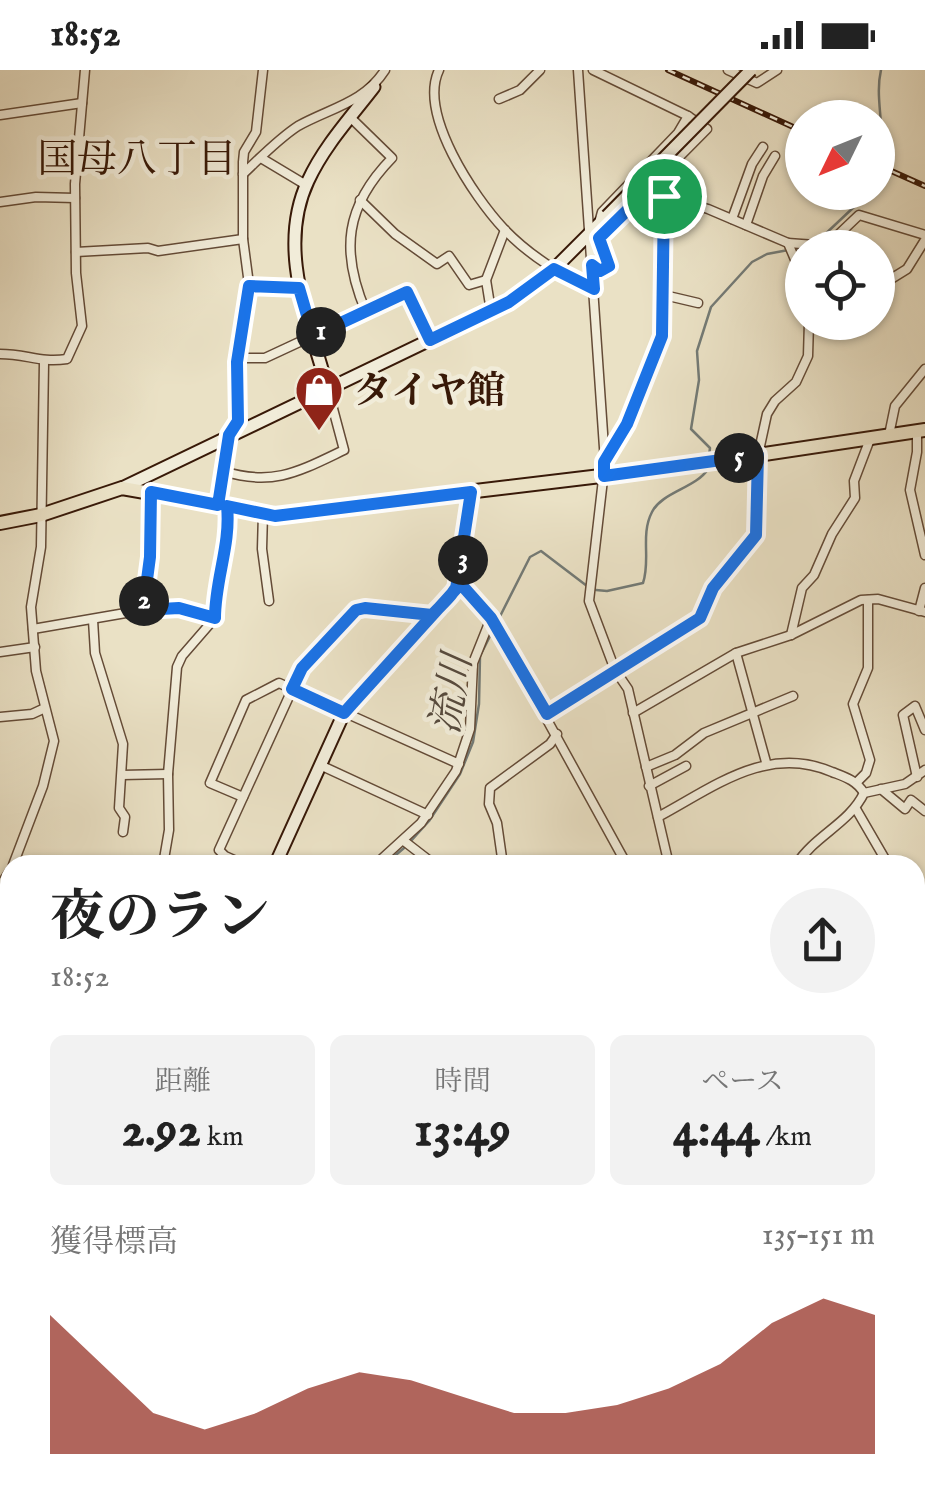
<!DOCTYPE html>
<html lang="ja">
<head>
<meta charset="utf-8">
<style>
  body { margin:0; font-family:"IM FELL English","Noto Serif JP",serif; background:#f2f2f2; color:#222; height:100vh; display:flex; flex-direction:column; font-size:38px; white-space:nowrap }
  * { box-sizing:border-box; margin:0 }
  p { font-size:32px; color:#767676 }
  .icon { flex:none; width:55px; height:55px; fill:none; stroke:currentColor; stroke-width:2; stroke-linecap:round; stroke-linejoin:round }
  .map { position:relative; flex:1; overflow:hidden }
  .details { position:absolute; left:0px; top:785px; width:925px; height:642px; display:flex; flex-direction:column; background:#fff; border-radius:30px 30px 0 0; box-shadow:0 2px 8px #0004 }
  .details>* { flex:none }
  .needle { width:65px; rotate:227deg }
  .tools { position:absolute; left:785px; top:30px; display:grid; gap:20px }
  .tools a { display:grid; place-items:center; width:110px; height:110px; border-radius:50%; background:#fff; box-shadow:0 2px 8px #0004; font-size:50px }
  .pin { position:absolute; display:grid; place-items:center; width:85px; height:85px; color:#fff; margin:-42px; border:5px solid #fff; border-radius:50%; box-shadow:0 2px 10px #0007 }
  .km { position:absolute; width:50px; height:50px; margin:-25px; border-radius:50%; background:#222; color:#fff; font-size:28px; line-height:50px; text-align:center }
  .round { display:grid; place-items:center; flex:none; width:105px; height:105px; border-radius:52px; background:#f2f2f2 }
  .summary { display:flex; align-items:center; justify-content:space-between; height:170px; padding:0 50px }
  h1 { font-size:55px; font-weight:700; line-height:75px }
  .stats { display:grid; grid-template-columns:repeat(3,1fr); gap:15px; height:170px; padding:10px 50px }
  .stats div { display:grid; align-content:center; border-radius:15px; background:#f2f2f2; text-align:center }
  .stats b { font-size:50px; font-weight:700 }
  .stats small { font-size:28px; font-weight:400 }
  .stats p { font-size:28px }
  .chart { height:280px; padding:20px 50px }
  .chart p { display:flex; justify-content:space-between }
  .chart svg { width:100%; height:180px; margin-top:10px; fill:#8f2418; opacity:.7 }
  .status { display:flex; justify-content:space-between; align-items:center; height:70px; padding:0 50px; background:#fff; direction:ltr }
  .status svg { height:28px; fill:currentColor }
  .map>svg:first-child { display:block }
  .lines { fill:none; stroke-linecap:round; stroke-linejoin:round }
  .stream { stroke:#737a75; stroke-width:2.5 }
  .river { stroke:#9bbbbd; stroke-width:12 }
  .street-tunnel { stroke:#c6b99f; stroke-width:8; stroke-dasharray:8 4; stroke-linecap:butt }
  .street-casing { stroke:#644b37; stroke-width:11 }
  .secondary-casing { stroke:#381908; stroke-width:15 }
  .primary-casing { stroke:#381908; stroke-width:16 }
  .highway-casing { stroke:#381908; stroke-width:19 }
  .street { stroke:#f1ecd9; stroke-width:8 }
  .secondary { stroke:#f1ecd9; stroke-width:11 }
  .primary { stroke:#eae1c5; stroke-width:12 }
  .highway { stroke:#eae1c5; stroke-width:15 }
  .rail-casing { stroke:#381908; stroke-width:6 }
  .rail { stroke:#f1ecd9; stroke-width:2.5; stroke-dasharray:8; stroke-linecap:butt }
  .secondary-bridge-casing { stroke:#381908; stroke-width:15; stroke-linecap:butt }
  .secondary-bridge { stroke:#f1ecd9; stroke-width:11 }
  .route-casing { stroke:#fff; stroke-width:20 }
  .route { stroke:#1a73e8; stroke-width:12 }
  .labels { text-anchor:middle; stroke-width:9; stroke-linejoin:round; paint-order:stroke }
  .poi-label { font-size:38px; font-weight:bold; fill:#381908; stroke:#f1ecd9; text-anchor:start }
  .neighbourhood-label { font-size:40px; fill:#381908; stroke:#f1ecd9 }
  .water-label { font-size:40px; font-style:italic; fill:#564a3e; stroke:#f1ecd9 }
</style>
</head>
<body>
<div class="status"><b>18:52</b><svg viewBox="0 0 49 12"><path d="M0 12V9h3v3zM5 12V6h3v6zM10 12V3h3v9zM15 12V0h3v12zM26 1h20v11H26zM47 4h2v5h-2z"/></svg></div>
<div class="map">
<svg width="925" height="1427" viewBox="0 0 925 1427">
  <rect width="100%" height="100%" fill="#eae1c5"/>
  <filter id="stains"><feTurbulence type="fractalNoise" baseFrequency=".002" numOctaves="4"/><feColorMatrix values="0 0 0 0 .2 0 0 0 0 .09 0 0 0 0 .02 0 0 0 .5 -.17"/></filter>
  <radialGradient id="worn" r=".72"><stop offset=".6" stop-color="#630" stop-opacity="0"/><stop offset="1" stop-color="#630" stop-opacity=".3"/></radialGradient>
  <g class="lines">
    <!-- stream -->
    <g class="stream">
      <path d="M 878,90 C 887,59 874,30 881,0"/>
      <polyline points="820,169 855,136 864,122"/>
      <polyline points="709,386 710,378 691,359 699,310 697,281 711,237 752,192 767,184 799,178"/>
      <path d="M 596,520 L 607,521 L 643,513 C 651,490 640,465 652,442 C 662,422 696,418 708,399"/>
      <polyline points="410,772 429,751 460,704 473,672 479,634 480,586 530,487 541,481 587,516"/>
      <polyline points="384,795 404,778"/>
    </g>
    <!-- river -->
    <g class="river">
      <polyline points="915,868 925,840"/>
      <polyline points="915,911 925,943"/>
    </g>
    <!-- street-tunnel -->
    <polyline class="street-tunnel" points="915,1217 917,1218"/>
    <!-- street casing -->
    <g class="street-casing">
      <g id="street">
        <path d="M 439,0 C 418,44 474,127 504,159 C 528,184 561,206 594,219"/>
        <polyline points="578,0 605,392 589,531 615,600 628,619 669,795"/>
        <polyline points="728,0 757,13 777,0"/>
        <polyline points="499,29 520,20 540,0"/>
        <polyline points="0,45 82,33"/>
        <path d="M 351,48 L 392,88 C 345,136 340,181 366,242"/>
        <polyline points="261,88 306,115"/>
        <path d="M 243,104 C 260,88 278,69 298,56 C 330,38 364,33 385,0"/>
        <polyline points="664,126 708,139 788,173 802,206"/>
        <polyline points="360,130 395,164 437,194 449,186 469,215 486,210"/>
        <polyline points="0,132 36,127 75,128"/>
        <polyline points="600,149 602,142 678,63 688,46"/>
        <polyline points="732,149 752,94 763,77"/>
        <polyline points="746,155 763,106 775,86"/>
        <polyline points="788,173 815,175 838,165 859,145 925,165"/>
        <polyline points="76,182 148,178 158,181 243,169"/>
        <polyline points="591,195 600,201 606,201 609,196 599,168 707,59 688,46 593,0"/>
        <polyline points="249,216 299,217"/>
        <polyline points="878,217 907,199 925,170"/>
        <polyline points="664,225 698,233"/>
        <polyline points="491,241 486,210 505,160"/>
        <path d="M 0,284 C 27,284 40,293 67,289 L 82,256 L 76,203 L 75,114 L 85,0"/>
        <polyline points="238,288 265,288 407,222 430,270"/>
        <polyline points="917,361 917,382 910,420 925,485"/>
        <polyline points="889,365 895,336 925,299"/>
        <polyline points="605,391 627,354 663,266 664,123 656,112"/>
        <path d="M 223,401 C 273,417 300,401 344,380 L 328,320"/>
        <polyline points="218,435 229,365 238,351 237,291 250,222 243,169 243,92 244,82 256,62 263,0"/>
        <polyline points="263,443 262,479 269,531"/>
        <polyline points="459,513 491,548 627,795"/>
        <polyline points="143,540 179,539 215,548"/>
        <polyline points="919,541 925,518"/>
        <polyline points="93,550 95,583 123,674 119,738 125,747 123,762"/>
        <polyline points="33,559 143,540 150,487 151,422"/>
        <polyline points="791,565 802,518 814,505 832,464 855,428 854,411 870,369"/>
        <polyline points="0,582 35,577"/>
        <polyline points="736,583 766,692"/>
        <polyline points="633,643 736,583 791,565 861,530 878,529 925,542"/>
        <polyline points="547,644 700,548 713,518 752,473 759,457 755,436 758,385 767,344 775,331 796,312 808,286 809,252"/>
        <polyline points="0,647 32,644 45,638"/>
        <polyline points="320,695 428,745"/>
        <polyline points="646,697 675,685 704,663 793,626"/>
        <polyline points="122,705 168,704"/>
        <polyline points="917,707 903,645 915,636 925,660"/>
        <polyline points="857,712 866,703 870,690 853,634 868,598 868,530"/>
        <polyline points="649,716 686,696"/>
        <polyline points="881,719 905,739 911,730 925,741"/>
        <polyline points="243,727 210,713 246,630 279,613 459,694"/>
        <polyline points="856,739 885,789 884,795"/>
        <path d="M 658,747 C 714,717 767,674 832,702 C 845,707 856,710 864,723"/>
        <polyline points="404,771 435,795"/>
        <polyline points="13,795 43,716 54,671 36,601 31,537 41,477 44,293"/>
        <path d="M 163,795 L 169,760 L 168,704 L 177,597 L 182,586 L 215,548 C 215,509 231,475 227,437"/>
        <polyline points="245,795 225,786 219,780 302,598 360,538 431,545"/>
        <polyline points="375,795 421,753 456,701 470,659 473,593 491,548"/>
        <polyline points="503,795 497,753 489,734 490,718 550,674 557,664"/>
        <path d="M 796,795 C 815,765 849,754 864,723 L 905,714 L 925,700"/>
        <polyline points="0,816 10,801"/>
        <polyline points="915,848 925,833"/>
        <polyline points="915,928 925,955"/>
        <polyline points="0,1022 10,1026"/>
        <polyline points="0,1137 10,1122"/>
        <polyline points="915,1245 925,1227"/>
        <polyline points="0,1306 10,1257"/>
        <polyline points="0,1319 10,1318"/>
        <polyline points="915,1341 925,1339"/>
        <polyline points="352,1418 379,1427"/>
        <polyline points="384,1418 385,1427"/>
        <polyline points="514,1418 522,1427"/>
        <polyline points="899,1418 904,1427"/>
        <polyline points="47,1427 48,1418"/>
        <polyline points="58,1427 60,1418"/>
        <polyline points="217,1427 220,1418"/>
        <polyline points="484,1427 487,1418"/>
        <polyline points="601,1427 603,1418"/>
        <polyline points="733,1427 740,1418"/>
        <polyline points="802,1427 808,1418"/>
      </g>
    </g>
    <!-- secondary casing -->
    <g class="secondary-casing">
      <g id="secondary">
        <path d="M 328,320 C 310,253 276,179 308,111 C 324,76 351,47 374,17"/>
        <polyline points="122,418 509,232 546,207 607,146"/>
        <polyline points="275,795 344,643 456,519 471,422"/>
        <polyline points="915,1122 925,1093"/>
        <polyline points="0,1379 10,1379"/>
        <polyline points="660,1418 675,1427"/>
        <polyline points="151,1427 153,1418"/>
      </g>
    </g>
    <!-- primary casing -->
    <g class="primary-casing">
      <g id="primary">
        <polyline points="0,453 41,445 122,418 275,445 684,396 925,360"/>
        <polyline points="0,870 10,870"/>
        <polyline points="915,898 925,899"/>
      </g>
    </g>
    <!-- highway casing -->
    <g class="highway-casing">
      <g id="highway">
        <polyline points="915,1169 925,1149"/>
        <polyline points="915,1196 925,1176"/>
        <polyline points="760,1427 767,1418"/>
        <polyline points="777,1427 784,1418"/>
      </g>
    </g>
    <!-- street -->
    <use href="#street" class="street"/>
    <!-- secondary -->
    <use href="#secondary" class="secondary"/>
    <!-- primary -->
    <use href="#primary" class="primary"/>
    <!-- highway -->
    <use href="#highway" class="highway"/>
    <!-- rail casing -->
    <g class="rail-casing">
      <g id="rail">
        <polyline points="668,0 802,61"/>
        <polyline points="878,95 925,116"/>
      </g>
    </g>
    <!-- rail -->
    <use href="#rail" class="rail"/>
    <!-- secondary-bridge casing -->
    <g class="secondary-bridge-casing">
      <polyline id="secondary-bridge" points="607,146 751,0"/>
    </g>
    <!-- secondary-bridge -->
    <use href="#secondary-bridge" class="secondary-bridge"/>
  </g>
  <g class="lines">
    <!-- route casing -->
    <g class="route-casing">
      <path id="route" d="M 664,126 L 656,112 L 599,168 L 609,196 L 600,201 L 592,195 L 594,219 L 554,199 L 509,232 L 430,270 L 407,222 L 313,266 L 299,218 L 249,216 L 237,292 L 238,351 L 229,365 L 218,435 L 151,422 L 150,487 L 143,540 L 179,538 L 215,548 C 215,509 231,475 227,436 L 275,446 L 471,422 L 456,519 L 352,634 L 344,643 L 292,619 L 302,598 L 356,540 L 365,538 L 432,545 C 441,535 454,525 459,512 L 491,548 L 547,644 L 700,548 L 713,518 L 756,465 L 758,385 L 604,406 L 604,392 L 627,354 L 662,266 L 664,126"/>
    </g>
    <!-- route -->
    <use href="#route" class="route"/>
  </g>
  <!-- icons -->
  <defs>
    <g id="shop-pin" transform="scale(2.5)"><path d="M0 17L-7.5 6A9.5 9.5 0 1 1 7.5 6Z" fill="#8f2418" stroke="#f1ecd9"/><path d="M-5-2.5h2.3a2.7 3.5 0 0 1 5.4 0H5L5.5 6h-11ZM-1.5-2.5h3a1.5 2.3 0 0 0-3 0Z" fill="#fff"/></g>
  </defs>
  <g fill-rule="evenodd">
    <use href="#shop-pin" x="319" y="320"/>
  </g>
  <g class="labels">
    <!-- poi labels -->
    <g class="poi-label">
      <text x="354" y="333">タイヤ館</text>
    </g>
    <!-- neighbourhood labels -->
    <g class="neighbourhood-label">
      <text x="137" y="102">国母八丁目</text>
    </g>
    <!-- water labels -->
    <g class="water-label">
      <text transform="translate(450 624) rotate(-80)" y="14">流川</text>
    </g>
  </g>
  <rect width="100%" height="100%" filter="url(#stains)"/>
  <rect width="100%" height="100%" fill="url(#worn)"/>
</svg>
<div class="tools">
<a><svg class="needle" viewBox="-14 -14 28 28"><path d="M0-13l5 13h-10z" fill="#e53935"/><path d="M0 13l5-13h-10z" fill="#767676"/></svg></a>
<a><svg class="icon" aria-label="locate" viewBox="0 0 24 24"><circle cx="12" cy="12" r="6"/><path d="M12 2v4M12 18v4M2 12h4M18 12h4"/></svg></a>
</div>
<div class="pin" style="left:664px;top:126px;background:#1e9e55"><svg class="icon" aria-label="arrive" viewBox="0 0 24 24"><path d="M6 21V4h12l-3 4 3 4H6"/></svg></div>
<b class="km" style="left:321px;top:262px">1</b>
<b class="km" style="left:144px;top:531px">2</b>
<b class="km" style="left:463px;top:490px">3</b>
<b class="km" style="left:739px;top:388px">5</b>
<section class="details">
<div class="summary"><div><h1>夜のラン</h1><p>18:52</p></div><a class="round"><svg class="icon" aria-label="share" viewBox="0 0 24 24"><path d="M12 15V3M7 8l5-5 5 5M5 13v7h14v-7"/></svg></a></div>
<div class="stats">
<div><p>距離</p><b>2.92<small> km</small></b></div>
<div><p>時間</p><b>13:49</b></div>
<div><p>ペース</p><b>4:44<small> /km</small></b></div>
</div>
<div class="chart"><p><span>獲得標高</span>135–151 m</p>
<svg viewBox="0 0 160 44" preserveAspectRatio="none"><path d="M0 44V10L10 22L20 34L30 38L40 34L50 28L60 24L70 26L80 30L90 34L100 34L110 32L120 28L130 22L140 12L150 6L160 10V44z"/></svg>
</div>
</section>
</div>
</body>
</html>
